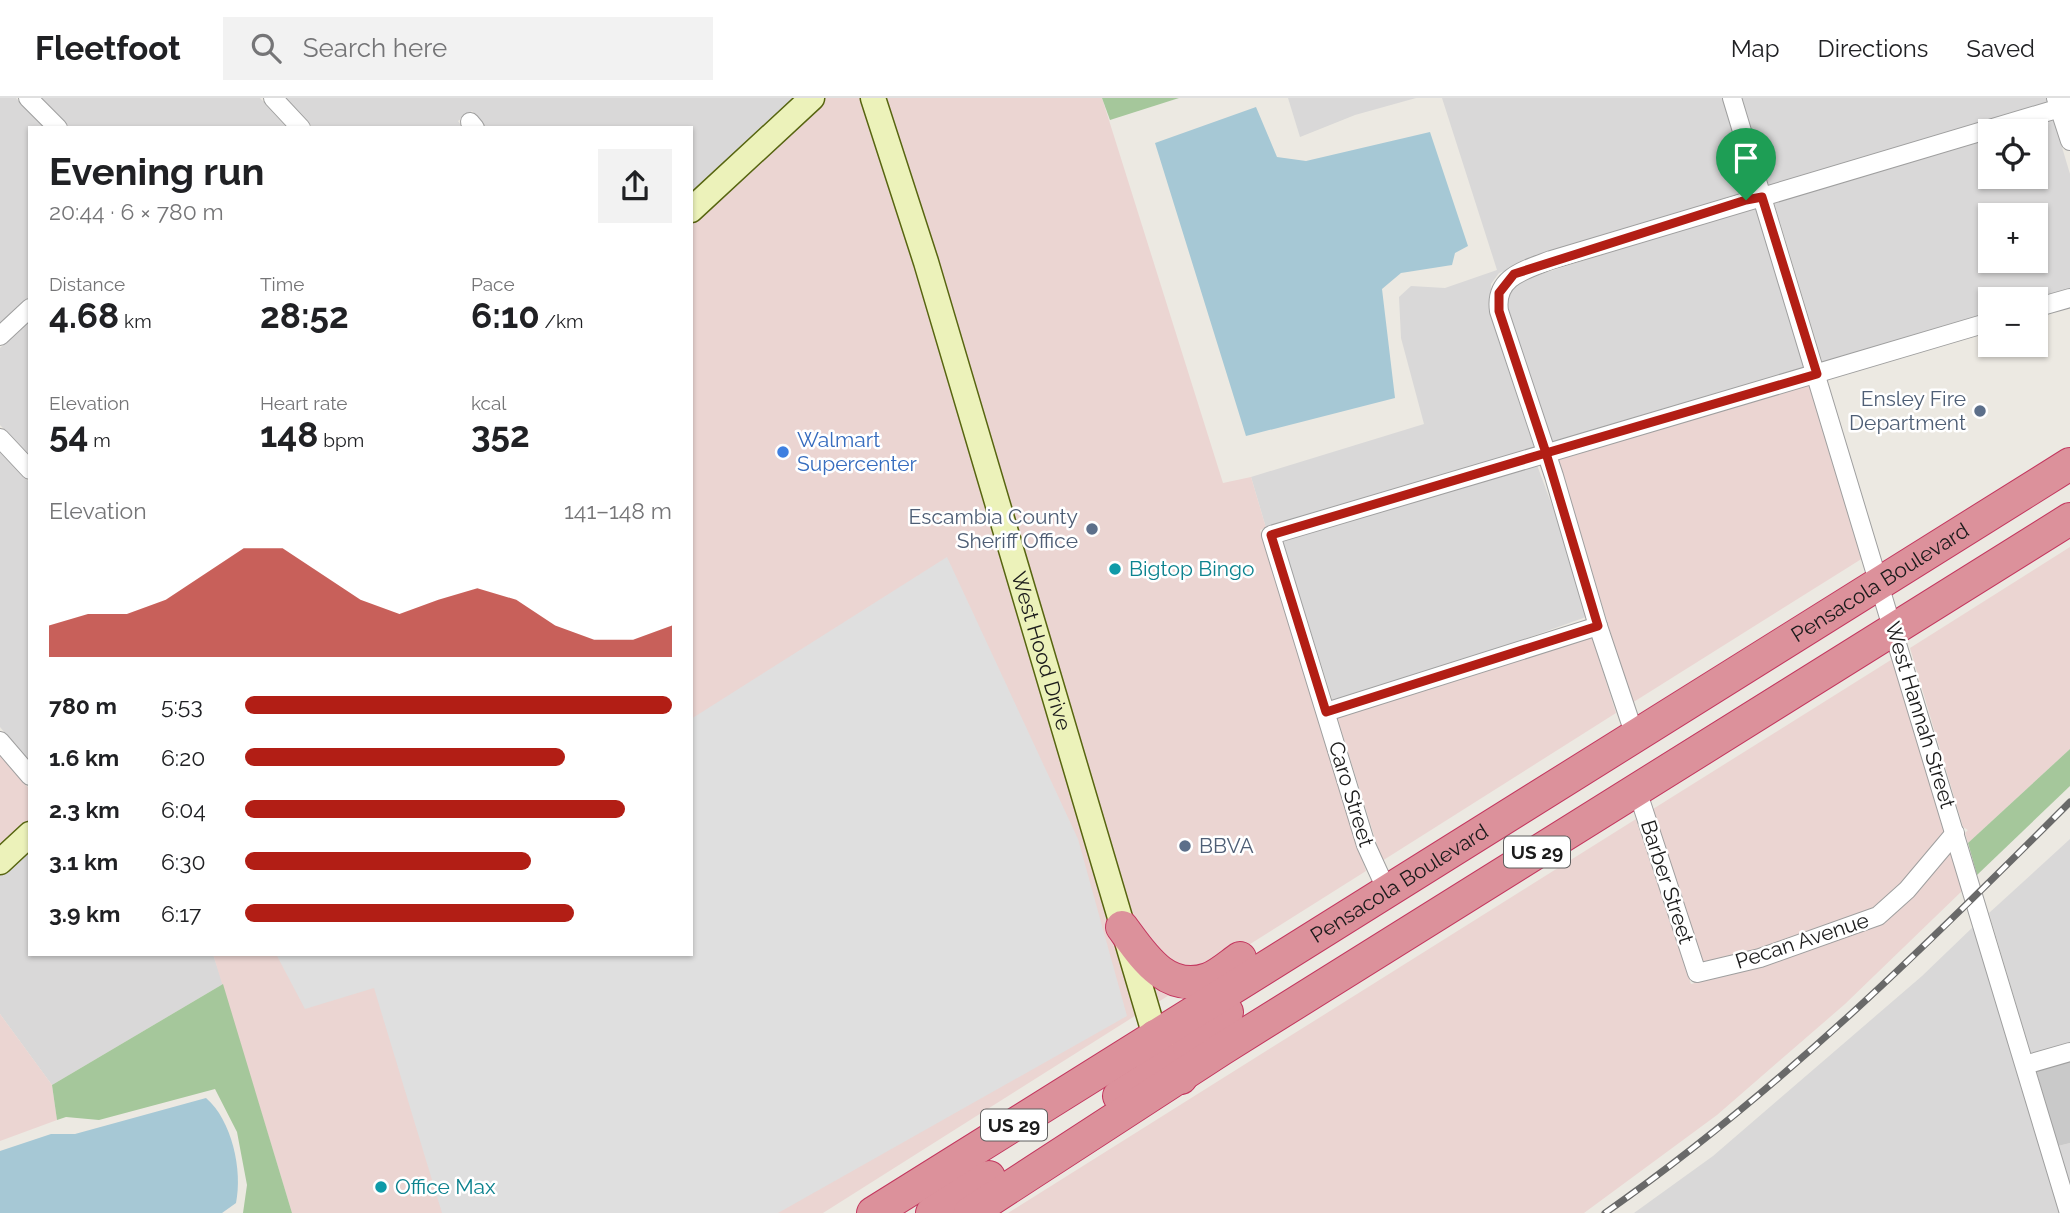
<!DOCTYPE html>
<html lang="en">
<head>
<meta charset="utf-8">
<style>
  body { margin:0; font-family:Raleway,sans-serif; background:#f2f2f2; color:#202124; height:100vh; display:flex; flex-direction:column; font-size:26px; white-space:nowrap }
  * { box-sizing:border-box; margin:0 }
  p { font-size:23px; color:#757577 }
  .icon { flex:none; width:38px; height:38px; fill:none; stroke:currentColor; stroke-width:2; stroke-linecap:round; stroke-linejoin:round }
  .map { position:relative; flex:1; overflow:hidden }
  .drawer { position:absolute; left:28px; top:28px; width:665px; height:830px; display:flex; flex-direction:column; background:#fff; border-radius:0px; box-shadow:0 2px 5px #0004 }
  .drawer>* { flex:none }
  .buttons { position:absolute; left:1978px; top:21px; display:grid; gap:14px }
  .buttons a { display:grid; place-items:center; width:70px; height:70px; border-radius:0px; background:#fff; box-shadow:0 2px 5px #0004; font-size:35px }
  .pin { position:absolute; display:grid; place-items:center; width:60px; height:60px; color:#fff; margin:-72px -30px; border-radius:50% 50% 50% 0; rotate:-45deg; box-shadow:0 0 7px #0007 }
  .pin .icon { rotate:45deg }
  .round { display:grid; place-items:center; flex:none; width:74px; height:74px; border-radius:0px; background:#f2f2f2 }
  .head { display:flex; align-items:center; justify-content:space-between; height:119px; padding:0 21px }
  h1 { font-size:38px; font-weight:700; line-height:52px }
  .figures { display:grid; grid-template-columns:repeat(3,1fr); gap:10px; height:119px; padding:7px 21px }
  .figures div { display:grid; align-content:center }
  .figures b { font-size:35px; font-weight:700 }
  .figures small { font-size:19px; font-weight:400 }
  .figures p { font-size:19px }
  .chart { height:196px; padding:14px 21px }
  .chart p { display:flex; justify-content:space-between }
  .chart svg { width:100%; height:126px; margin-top:7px; fill:#b21e15; opacity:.7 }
  ul { padding:0 21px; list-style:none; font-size:23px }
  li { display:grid; grid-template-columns:112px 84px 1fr; align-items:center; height:52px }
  li i { height:18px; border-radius:9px; background:#b21e15 }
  header { display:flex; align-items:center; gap:42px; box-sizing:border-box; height:98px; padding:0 35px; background:#fff; border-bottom:2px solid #e0e0e0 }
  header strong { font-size:33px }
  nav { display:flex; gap:38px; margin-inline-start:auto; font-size:24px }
  .search { width:490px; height:63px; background:#f2f2f2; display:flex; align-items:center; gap:18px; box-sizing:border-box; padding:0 24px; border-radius:0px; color:#757577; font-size:26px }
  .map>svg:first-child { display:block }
  .residential { fill:#d9d8d8; fill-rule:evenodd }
  .commercial { fill:#ebd5d2 }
  .religious { fill:#c9c9c9 }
  .forest { fill:#a5c79b }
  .parking { fill:#dfdfdf }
  .water { fill:#a6c8d5 }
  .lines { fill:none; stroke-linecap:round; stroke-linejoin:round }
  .street-casing { stroke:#9f9f9f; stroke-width:20 }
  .secondary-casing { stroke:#576510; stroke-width:27 }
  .highway-casing { stroke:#c3365e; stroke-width:34 }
  .street { stroke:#fff; stroke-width:18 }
  .secondary { stroke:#ecf2ba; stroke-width:24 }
  .highway { stroke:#dc919b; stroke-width:32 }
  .rail-casing { stroke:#696969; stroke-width:7 }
  .rail { stroke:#fff; stroke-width:4.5; stroke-dasharray:13; stroke-linecap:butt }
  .route-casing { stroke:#fff; stroke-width:14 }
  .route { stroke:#b21e15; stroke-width:9 }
  .service-dot { fill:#5c6f8a; stroke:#fff; stroke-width:2.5 }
  .shop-dot { fill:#3f7fe0; stroke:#fff; stroke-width:2.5 }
  .culture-dot { fill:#0f9aa8; stroke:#fff; stroke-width:2.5 }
  .labels { text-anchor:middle; stroke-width:5; stroke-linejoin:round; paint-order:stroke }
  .shield { fill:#fff; stroke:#5f5f5f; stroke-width:2 }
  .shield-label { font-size:19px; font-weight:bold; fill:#1b1b1b }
  .service-label { font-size:21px; fill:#4e5e75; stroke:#fff; text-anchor:end }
  .shop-label { font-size:21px; fill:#366cbe; stroke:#fff; text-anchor:start }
  .culture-label { font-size:21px; fill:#0d838f; stroke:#fff; text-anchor:start }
  .street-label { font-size:21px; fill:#1b1b1b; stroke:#fff }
</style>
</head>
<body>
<header>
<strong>Fleetfoot</strong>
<div class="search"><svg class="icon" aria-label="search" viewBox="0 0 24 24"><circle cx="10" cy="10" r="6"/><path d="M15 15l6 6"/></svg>Search here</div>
<nav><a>Map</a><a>Directions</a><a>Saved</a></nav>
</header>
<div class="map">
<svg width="2070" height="1115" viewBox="0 0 2070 1115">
  <rect width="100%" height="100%" fill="#ece9e2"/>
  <!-- residential -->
  <g class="residential">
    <polygon points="0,0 16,0 45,30 30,30 30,199 0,227"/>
    <polygon points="41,0 260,0 288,30 70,30"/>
    <polygon points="285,0 800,0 691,100 691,30 487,30 472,13 458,23 463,30 313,30"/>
    <polygon points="1288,0 1416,0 1355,17 1300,39"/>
    <polygon points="1442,0 1723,0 1751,93 1548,155 1499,175 1491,186 1490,215 1534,349 1266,430 1251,379 1424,326 1401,240 1399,199 1411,188 1445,190 1497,172"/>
    <polygon points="1742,0 2047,0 2048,4 1769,88"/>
    <path d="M 2053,19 L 2070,76 L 2070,192 L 2035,201 L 1990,201 L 1990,216 L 1823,266 L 1774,104 L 1990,39 L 1990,79 L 2035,79 L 2035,33 L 2007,33 ZM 1990,117 L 2035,117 L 2035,163 L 1990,163 Z"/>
    <polygon points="1756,108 1806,271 1553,346 1508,211 1508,196 1519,183"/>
    <polygon points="30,221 30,358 0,327 0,250"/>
    <polygon points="0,353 30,385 30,664 0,629"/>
    <polygon points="1537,367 1560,429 1586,519 1486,555 1333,604 1282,442"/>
    <polygon points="2070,741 2070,945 2031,956 1989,815"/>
    <polygon points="30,748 30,856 213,856 223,886 52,987 0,916 0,775"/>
    <polygon points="1974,828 2059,1115 1634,1115 1713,1058 1922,878"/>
    <polygon points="2070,1045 2070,1087 2058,1048"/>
  </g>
  <!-- commercial -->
  <g class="commercial">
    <polygon points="824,0 863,0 917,167 1138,916 823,1115 292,1115 213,856 691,856 691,123"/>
    <polygon points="882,0 1102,0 1223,385 1251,379 1266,430 1260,432 1264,447 1366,773 1155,906"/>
    <polygon points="1810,286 1863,460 1632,605 1558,362"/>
    <polygon points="2070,449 2070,651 1968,745 1965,735 1968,732 1963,729 1910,550"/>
    <polygon points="1592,539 1616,615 1382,763 1337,619"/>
    <polygon points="1894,560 1945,734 1900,787 1874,811 1758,852 1703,865 1653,711"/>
    <polygon points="0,657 30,692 30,725 0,753"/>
    <polygon points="1636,721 1691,886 1762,867 1882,825 1913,798 1951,753 1963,792 1845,906 1717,1017 1584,1115 1008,1115"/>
    <polygon points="0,916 52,987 57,1022 0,1043"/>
  </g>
  <!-- religious -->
  <polygon class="religious" points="2070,962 2070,1045 2058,1048 2036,972"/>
  <!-- forest -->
  <g class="forest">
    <polygon points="1102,0 1179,0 1110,22"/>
    <polygon points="2070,651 2070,688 1977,777 1968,745"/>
    <polygon points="223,886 292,1115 243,1115 247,1087 237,1034 215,991 99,1022 66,1019 57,1022 52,987"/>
  </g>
  <!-- parking -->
  <polygon class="parking" points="947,459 1078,741 1127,918 778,1115 442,1115 374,890 305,911 276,856 691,856 691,621"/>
  <!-- water -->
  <g class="water">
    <polygon points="1256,9 1277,59 1306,63 1430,34 1468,148 1455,155 1452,167 1401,175 1382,191 1395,300 1246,338 1155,45"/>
    <path d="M 206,1000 C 232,1022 243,1073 236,1105 L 222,1115 L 0,1115 L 0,1053 L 51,1036 L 75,1036 Z"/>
  </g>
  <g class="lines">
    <!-- street casing -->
    <g class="street-casing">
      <g id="street">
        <polyline points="28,0 58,30"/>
        <polyline points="273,0 301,30"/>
        <polyline points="1732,0 2069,1115"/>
        <polyline points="2056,0 2070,43"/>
        <polyline points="470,24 475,30"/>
        <polyline points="2035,210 2070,200"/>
        <polyline points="0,238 30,210"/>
        <polyline points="0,340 30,372"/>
        <polyline points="1326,614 1598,528"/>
        <path d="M 1635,638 L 1598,528 L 1554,378 L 1499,213 C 1494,179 1525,172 1551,162 L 2070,7"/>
        <polyline points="0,643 30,678"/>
        <polyline points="1637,692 1697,875 1760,860 1878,818 1907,792 1955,735"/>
        <polyline points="1387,793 1366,747 1271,437 1990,224"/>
        <polyline points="2025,967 2070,954"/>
      </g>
    </g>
    <!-- secondary casing -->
    <g class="secondary-casing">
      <g id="secondary">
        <path id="s1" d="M 873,0 L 926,164 L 1155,938 L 1164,953"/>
        <polyline points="691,112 812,0"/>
        <polyline points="0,764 30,736"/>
      </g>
    </g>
    <!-- highway casing -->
    <g class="highway-casing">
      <g id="highway">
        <path d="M 1122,829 C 1142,856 1166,896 1208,881 C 1219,877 1230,867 1240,860"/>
        <path d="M 1181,980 C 1187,940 1193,936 1227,914"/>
        <polyline points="1119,998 1148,980 1159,962 1155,938"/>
        <path id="s2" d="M 873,1115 L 2070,366"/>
        <polyline points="932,1115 989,1079"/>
        <polyline points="970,1115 1222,951 2070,421"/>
      </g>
    </g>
    <!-- street -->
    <use href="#street" class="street"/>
    <!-- secondary -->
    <use href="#secondary" class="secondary"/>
    <!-- highway -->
    <use href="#highway" class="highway"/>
    <!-- rail casing -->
    <g class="rail-casing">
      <path id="rail" d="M 1605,1115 C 1776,996 1923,851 2070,704"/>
    </g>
    <!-- rail -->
    <use href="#rail" class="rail"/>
  </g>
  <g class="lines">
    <!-- route casing -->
    <g class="route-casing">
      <polyline id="route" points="1746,102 1514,176 1499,195 1499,213 1546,355 1271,437 1326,614 1598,528 1546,355 1817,276 1762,99 1746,102"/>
    </g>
    <!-- route -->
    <use href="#route" class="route"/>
  </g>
  <!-- markers -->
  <g class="service-dot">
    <circle cx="1980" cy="313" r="7"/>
    <circle cx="1092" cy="431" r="7"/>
    <circle cx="1185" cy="748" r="7"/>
  </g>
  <circle class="shop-dot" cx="783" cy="354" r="7"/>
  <g class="culture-dot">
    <circle cx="1115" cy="471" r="7"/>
    <circle cx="381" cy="1089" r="7"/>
  </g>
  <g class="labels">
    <!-- shield labels -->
    <g class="shield">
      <rect x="1504" y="738.5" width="66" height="31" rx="5"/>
      <rect x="981" y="1011.5" width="66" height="31" rx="5"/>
    </g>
    <g class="shield-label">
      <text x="1537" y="761">US 29</text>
      <text x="1014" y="1034">US 29</text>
    </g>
    <!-- service labels -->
    <g class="service-label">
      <text x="1966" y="308">Ensley Fire<tspan x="1966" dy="24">Department</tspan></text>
      <text x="1078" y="426">Escambia County<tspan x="1078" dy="24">Sheriff Office</tspan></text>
      <text x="1199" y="755" text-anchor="start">BBVA</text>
    </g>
    <!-- shop labels -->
    <g class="shop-label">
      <text x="797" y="349">Walmart<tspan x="797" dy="24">Supercenter</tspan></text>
    </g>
    <!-- culture labels -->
    <g class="culture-label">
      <text x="1129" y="478">Bigtop Bingo</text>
      <text x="395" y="1096">Office Max</text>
    </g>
    <!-- street labels -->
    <g class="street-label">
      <text dy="7" stroke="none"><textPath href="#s2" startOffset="1188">Pensacola Boulevard</textPath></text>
      <text dy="7" stroke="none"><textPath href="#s1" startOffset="578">West Hood Drive</textPath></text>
      <text transform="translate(1920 617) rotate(73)" y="7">West Hannah Street</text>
      <text transform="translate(1351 696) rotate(73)" y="7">Caro Street</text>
      <text transform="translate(1667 784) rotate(72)" y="7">Barber Street</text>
      <text dy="7" stroke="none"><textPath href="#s2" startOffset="621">Pensacola Boulevard</textPath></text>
      <text transform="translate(1802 843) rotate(-18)" y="7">Pecan Avenue</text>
    </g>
  </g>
</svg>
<div class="buttons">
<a><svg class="icon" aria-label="locate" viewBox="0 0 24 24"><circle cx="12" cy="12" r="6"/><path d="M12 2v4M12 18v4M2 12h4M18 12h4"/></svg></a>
<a>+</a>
<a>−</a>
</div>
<div class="pin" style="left:1746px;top:102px;background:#1e9e55"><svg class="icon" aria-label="arrive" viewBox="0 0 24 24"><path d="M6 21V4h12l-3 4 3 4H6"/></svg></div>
<section class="drawer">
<div class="head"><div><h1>Evening run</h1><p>20:44 · 6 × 780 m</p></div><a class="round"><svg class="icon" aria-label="share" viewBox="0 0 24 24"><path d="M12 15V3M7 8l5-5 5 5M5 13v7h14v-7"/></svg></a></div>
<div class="figures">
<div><p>Distance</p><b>4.68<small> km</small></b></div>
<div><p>Time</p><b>28:52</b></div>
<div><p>Pace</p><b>6:10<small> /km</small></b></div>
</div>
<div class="figures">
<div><p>Elevation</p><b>54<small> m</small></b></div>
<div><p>Heart rate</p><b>148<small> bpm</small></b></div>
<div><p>kcal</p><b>352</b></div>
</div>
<div class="chart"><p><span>Elevation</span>141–148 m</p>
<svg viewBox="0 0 160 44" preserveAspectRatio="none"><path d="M0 44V33L10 29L20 29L30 24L40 15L50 6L60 6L70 15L80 24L90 29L100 24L110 20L120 24L130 33L140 38L150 38L160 33V44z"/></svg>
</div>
<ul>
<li><b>780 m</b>5:53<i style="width:100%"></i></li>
<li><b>1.6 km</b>6:20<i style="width:75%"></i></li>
<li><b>2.3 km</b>6:04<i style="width:89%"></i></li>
<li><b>3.1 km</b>6:30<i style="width:67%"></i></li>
<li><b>3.9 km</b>6:17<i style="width:77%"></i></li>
</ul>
</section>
</div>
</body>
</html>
